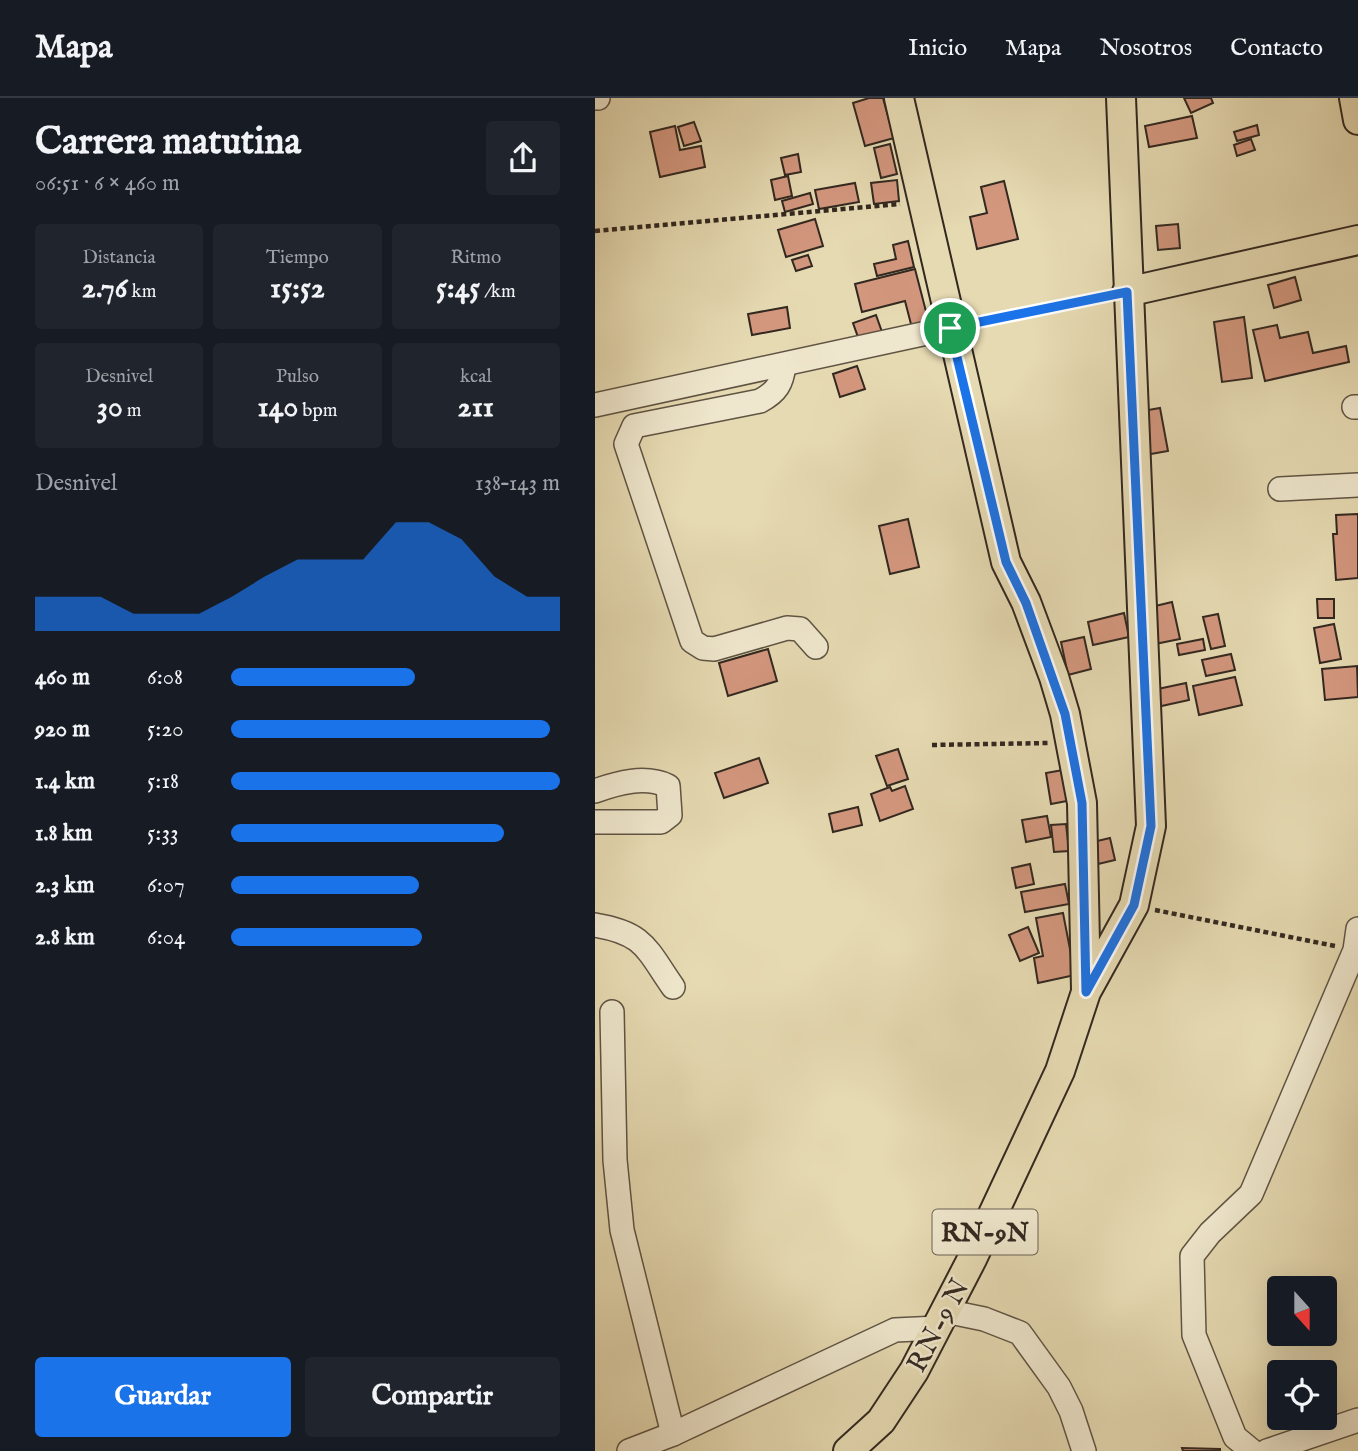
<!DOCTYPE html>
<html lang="es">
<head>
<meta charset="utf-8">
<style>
  body { margin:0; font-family:"IM FELL English",serif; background:#20242c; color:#f1f3f6; height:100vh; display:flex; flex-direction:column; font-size:26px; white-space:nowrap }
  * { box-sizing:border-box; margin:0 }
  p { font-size:23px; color:#9ea1a6 }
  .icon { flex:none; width:38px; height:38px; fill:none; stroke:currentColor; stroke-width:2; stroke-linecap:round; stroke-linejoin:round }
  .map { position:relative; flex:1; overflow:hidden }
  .details { display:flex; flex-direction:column; background:#171b24; width:595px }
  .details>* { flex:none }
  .needle { width:46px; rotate:159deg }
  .tools { position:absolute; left:672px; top:1178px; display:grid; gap:14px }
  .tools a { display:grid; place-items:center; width:70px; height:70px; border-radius:7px; background:#171b24; box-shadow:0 7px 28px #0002; font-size:35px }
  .pin { position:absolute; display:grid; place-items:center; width:60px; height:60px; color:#fff; margin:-30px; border:4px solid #fff; border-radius:50%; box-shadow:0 2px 7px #0007 }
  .round { display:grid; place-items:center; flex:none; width:74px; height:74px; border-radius:7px; background:#20242c }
  .overview { display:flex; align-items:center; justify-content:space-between; height:119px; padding:0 35px }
  h1 { font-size:38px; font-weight:700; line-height:52px }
  .figures { display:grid; grid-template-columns:repeat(3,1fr); gap:10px; height:119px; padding:7px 35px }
  .figures div { display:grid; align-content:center; border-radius:7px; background:#20242c; text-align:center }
  .figures b { font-size:30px; font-weight:700 }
  .figures small { font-size:19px; font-weight:400 }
  .figures p { font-size:19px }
  .chart { height:196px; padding:14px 35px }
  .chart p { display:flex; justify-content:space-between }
  .chart svg { width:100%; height:126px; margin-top:7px; fill:#1a73e8; opacity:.7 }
  .primary-button { display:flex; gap:14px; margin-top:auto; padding:14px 35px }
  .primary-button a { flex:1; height:80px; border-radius:7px; background:#1a73e8; color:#fff; font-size:28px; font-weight:700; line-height:80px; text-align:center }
  .primary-button a+a { background:#20242c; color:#f1f3f6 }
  ul { padding:0 35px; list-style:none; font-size:23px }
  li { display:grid; grid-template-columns:112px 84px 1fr; align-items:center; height:52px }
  li i { height:18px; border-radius:9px; background:#1a73e8 }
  header { display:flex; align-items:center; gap:42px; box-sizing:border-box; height:98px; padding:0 35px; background:#171b24; border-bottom:2px solid #363941 }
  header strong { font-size:33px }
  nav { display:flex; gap:38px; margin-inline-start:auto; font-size:24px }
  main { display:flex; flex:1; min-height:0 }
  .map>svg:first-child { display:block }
  .building { fill:#d3977e; stroke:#322820; stroke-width:2 }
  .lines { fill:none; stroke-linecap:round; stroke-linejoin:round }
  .minor-casing { stroke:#5f5444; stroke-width:26 }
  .major-casing { stroke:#322820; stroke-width:32 }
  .path { stroke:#322820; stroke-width:4.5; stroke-dasharray:5 3.5; stroke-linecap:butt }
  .minor { stroke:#efe7cd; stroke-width:23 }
  .major { stroke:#e6dab2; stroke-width:28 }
  .route-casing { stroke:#fff; stroke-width:14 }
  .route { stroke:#1a73e8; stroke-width:9 }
  .labels { text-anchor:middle; stroke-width:5; stroke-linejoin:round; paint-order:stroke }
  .shield { fill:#efe7cd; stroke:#6b6154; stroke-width:2 }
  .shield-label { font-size:26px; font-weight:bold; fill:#322820 }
  .street-label { font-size:28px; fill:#322820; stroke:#efe7cd }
</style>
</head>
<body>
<header>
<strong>Mapa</strong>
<nav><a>Inicio</a><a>Mapa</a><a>Nosotros</a><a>Contacto</a></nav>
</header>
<main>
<section class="details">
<div class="overview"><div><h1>Carrera matutina</h1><p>06:51 · 6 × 460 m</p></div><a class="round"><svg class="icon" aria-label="share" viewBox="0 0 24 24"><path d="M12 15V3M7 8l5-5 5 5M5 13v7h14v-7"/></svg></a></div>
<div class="figures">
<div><p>Distancia</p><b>2.76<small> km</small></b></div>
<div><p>Tiempo</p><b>15:52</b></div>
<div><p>Ritmo</p><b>5:45<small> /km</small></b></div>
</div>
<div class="figures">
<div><p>Desnivel</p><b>30<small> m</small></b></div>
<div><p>Pulso</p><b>140<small> bpm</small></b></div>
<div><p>kcal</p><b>211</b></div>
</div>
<div class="chart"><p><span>Desnivel</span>138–143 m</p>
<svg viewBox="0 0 160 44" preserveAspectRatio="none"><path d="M0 44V32L10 32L20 32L30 38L40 38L50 38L60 32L70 25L80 19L90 19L100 19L110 6L120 6L130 12L140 25L150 32L160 32V44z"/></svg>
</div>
<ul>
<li><b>460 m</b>6:08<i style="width:56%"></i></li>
<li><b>920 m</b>5:20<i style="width:97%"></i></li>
<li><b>1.4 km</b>5:18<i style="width:100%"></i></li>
<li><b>1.8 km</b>5:33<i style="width:83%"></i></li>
<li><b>2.3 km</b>6:07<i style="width:57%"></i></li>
<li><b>2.8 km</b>6:04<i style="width:58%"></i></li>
</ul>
<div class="primary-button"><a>Guardar</a><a>Compartir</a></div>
</section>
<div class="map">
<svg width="763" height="1353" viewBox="0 0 763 1353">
  <rect width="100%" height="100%" fill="#e6dab2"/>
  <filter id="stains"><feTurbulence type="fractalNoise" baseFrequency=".00286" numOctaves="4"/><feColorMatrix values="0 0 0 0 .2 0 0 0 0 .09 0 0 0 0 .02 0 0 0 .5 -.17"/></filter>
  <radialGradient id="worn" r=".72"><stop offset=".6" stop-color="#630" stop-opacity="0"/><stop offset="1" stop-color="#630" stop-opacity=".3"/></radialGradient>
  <!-- building -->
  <g class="building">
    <polygon points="274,0 288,0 299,40 270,48 258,5"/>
    <polygon points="589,0 616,0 618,5 596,15"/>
    <polygon points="597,18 602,40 554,49 550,28"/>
    <polygon points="99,24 106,43 89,48 83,29"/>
    <polygon points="662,27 664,37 642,43 639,34"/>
    <polygon points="80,28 85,52 106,48 110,69 65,79 55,34"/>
    <polygon points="656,41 660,52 642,58 639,47"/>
    <polygon points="295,46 302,76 286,80 279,50"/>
    <polygon points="203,56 206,74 190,77 186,60"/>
    <polygon points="193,78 197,98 180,102 176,82"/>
    <polygon points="302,82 304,103 279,106 276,85"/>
    <polygon points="409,83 423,141 382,151 375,119 392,115 386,89"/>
    <polygon points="260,85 264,104 224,111 220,92"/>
    <polygon points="215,95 218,106 190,114 187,103"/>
    <polygon points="220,121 228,148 191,159 183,132"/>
    <polygon points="583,126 585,150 563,152 561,128"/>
    <polygon points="313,143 319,169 282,178 279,166 301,161 298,147"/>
    <polygon points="213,157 217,168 201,173 197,162"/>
    <polygon points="320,171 334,225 317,230 310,203 267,214 260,186"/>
    <polygon points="700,179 706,202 679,210 673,187"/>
    <polygon points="192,209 195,230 157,237 153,216"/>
    <polygon points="281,217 287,234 264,242 258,225"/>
    <polygon points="649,219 657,280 627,284 619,224"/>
    <polygon points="682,227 685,240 713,234 718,255 751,248 754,264 670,283 658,232"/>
    <polygon points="262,268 270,291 245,299 238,276"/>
    <polygon points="565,310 573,353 550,357 542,314"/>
    <polygon points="763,416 763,480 741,482 738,436 742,436 741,417"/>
    <polygon points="313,421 324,469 295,476 284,428"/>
    <polygon points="722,501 739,501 739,520 723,520"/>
    <polygon points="577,504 585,541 560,546 552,510"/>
    <polygon points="529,515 534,539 498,547 493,524"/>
    <polygon points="623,516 630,548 616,551 608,519"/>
    <polygon points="739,526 746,561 725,565 719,530"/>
    <polygon points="489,539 496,571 473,577 466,544"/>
    <polygon points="608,541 610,552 584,557 582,546"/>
    <polygon points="173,551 182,583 133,598 124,565"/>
    <polygon points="636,556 640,572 611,578 607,562"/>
    <polygon points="762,568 763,599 730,602 727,571"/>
    <polygon points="640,579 647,607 604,617 598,588"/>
    <polygon points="591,585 594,602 562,609 558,592"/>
    <polygon points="303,651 313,681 292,688 281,658"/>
    <polygon points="164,660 173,685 129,700 120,675"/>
    <polygon points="468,672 472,703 456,706 451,675"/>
    <polygon points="310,688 318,711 285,723 276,696 295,689 297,693"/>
    <polygon points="263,709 267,727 238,734 234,716"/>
    <polygon points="452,718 456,739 431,744 427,722"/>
    <polygon points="471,726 474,753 459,754 456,727"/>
    <polygon points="515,740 520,762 503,766 498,744"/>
    <polygon points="435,766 439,786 421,790 417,770"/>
    <polygon points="470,786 474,806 430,814 426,794"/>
    <polygon points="468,815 480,877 443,885 439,860 448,858 441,820"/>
    <polygon points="433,829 444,855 425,863 414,837"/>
    <polygon points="587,1350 625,1351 625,1353 588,1353"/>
  </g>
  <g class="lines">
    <!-- minor casing -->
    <g class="minor-casing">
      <g id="minor">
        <polyline points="0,0 3,0"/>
        <path d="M 189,267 C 187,285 182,294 165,303 L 39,328 L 31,346 L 97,543 L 108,550 L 119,551 L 192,530 L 205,531 L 221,549"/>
        <polyline points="0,307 355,230"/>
        <polyline points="759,309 763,309"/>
        <polyline points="685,391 763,387"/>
        <path d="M 0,693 C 22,685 50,677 73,688 L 75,717 L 66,724 L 0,724"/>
        <path d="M 0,827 C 49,835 51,850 78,889"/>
        <polyline points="17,914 20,1062 27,1132 78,1336"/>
        <polyline points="350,1213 389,1221 425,1235 464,1289 476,1313 489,1353"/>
        <polyline points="34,1353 78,1336 300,1232 343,1230"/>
        <polyline points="657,1353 640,1339 599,1237 597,1158 615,1135 656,1096 760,852 763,831"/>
        <polyline points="672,1353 763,1322"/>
      </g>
    </g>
    <!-- major casing -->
    <g class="major-casing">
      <g id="major">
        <polyline points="304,0 411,464 431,504 459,579 470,616 487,705 491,892"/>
        <polyline points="759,0 763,22"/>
        <polyline points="532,194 763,142"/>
        <polyline points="253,1353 286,1323 319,1273 377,1161 465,973 491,894 539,807 556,728 526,0"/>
      </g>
    </g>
    <!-- path -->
    <g class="path">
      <polyline points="0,133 305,106"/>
      <polyline points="380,225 509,199"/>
      <polyline points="337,647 453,645"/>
      <polyline points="560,812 740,848"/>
    </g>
    <!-- minor -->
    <use href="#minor" class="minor"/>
    <!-- major -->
    <use href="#major" class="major"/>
  </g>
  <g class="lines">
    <!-- route casing -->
    <g class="route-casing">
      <polygon id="route" points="532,194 556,728 539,807 491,894 487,705 470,616 431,505 411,464 355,230"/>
    </g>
    <!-- route -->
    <use href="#route" class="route"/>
  </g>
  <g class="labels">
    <!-- shield labels -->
    <rect class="shield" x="337.5" y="1111.5" width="105" height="45" rx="5"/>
    <g class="shield-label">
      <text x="390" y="1143">RN-9N</text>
    </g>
    <!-- street labels -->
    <g class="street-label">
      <text transform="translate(342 1227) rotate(-62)" y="10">RN-9 N</text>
    </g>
  </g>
  <rect width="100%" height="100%" filter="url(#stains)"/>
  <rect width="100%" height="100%" fill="url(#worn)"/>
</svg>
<div class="tools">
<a><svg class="needle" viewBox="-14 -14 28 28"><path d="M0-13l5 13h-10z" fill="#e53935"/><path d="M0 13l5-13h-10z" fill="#9ea1a6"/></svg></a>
<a><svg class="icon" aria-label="locate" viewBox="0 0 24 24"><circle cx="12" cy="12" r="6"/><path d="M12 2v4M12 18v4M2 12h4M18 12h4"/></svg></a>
</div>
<div class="pin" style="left:355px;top:230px;background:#1e9e55"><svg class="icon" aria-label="arrive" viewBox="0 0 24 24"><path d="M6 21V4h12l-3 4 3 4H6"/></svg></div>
</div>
</main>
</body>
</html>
